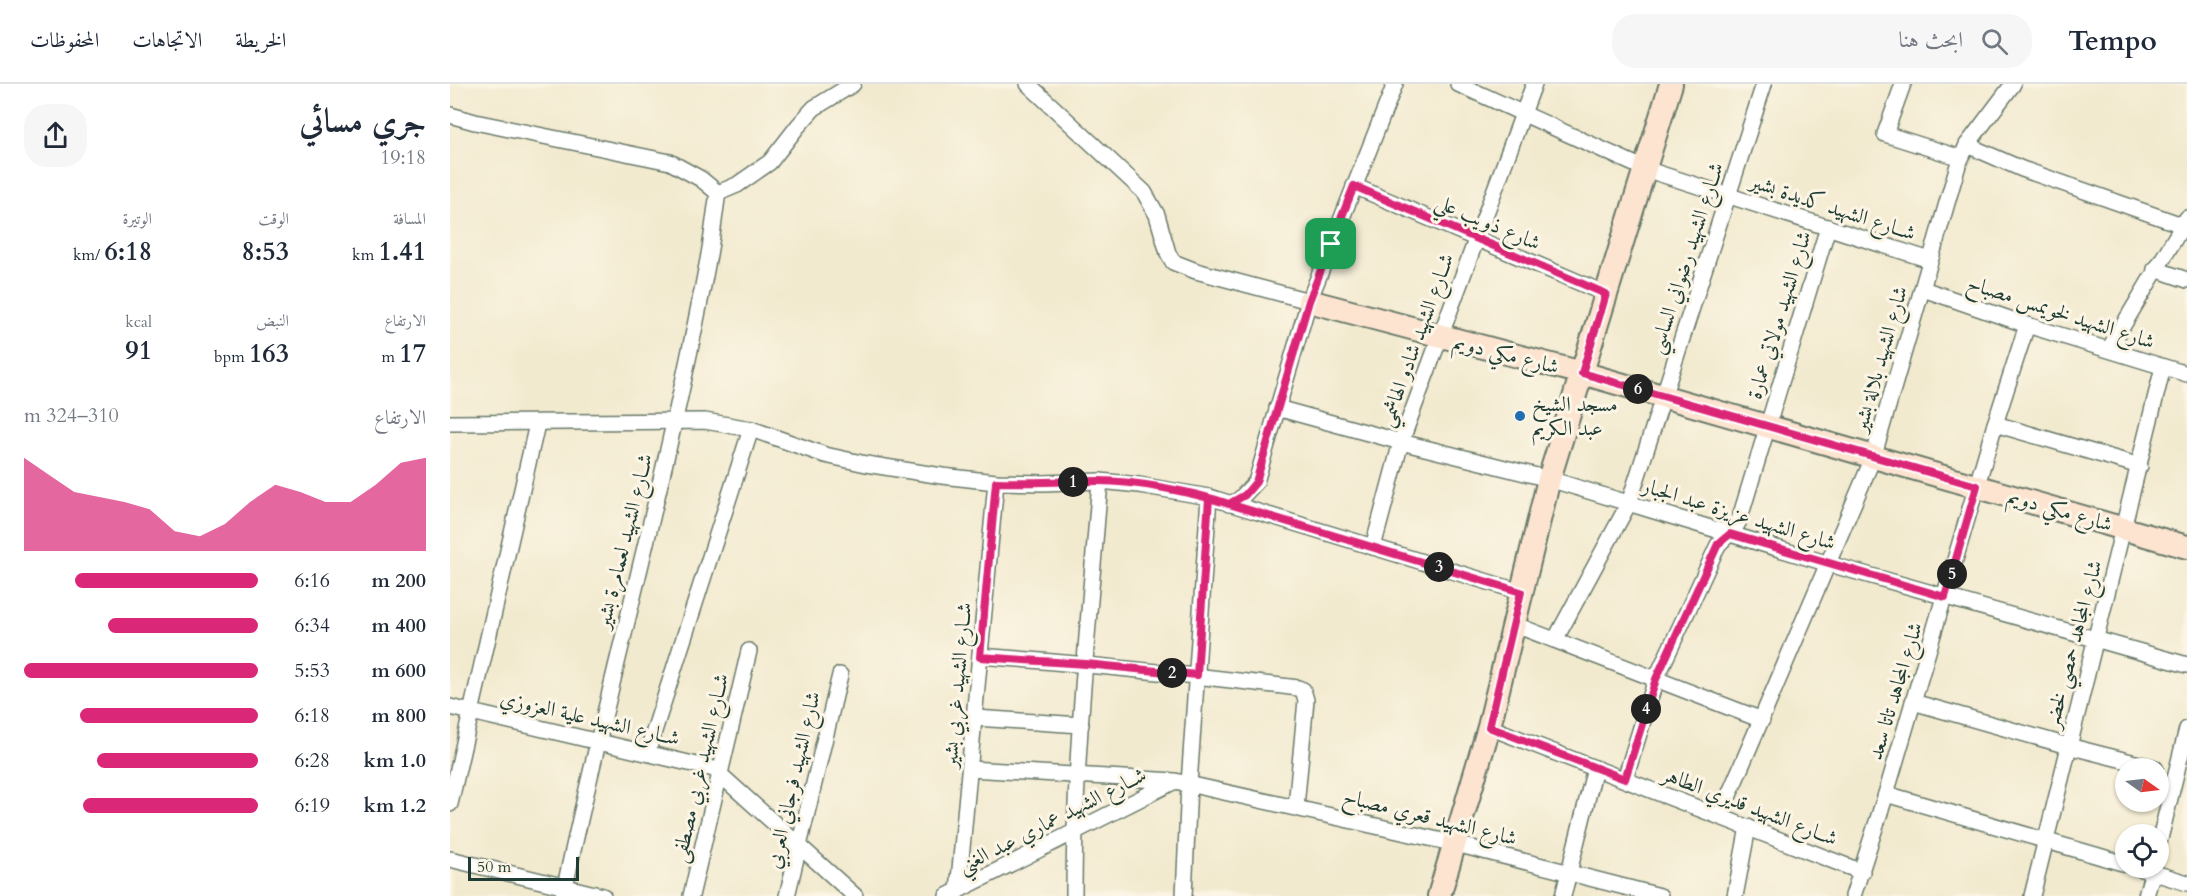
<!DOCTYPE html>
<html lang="ar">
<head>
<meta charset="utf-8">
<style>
  body { margin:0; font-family:Cardo,Amiri,serif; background:#f6f6f7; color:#1f2937; direction:rtl; height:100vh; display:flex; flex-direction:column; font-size:22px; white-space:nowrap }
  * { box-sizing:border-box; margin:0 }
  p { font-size:20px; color:#747a83 }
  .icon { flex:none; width:33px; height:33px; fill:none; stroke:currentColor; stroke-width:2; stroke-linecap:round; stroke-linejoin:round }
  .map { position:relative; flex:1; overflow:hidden; direction:ltr }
  .drawer { display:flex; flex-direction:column; background:#fff; width:450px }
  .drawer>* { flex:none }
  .needle { width:39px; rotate:104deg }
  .tools { position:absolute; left:1665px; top:674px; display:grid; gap:12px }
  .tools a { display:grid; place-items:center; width:54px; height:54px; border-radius:50%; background:#fff; box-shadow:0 2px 4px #0004; font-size:30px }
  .scale { position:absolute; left:18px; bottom:15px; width:111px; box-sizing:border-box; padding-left:6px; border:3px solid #1f3d34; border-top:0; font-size:16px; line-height:21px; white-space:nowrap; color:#1f3d34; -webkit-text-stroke:4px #fcf5e5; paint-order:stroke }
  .pin { position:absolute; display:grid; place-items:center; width:51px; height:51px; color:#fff; margin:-26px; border-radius:12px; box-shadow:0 3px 9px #0006 }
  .km { position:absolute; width:30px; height:30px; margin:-15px; border-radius:50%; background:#222; color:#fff; font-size:16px; line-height:30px; text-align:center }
  .round { display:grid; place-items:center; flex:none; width:63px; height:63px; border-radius:24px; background:#f6f6f7 }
  .head { display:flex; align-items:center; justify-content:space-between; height:102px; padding:0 24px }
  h1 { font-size:33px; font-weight:800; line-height:45px }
  .figures { display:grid; grid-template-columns:repeat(3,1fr); gap:9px; height:102px; padding:6px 24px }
  .figures div { display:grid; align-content:center }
  .figures b { font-size:26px; font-weight:800 }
  .figures small { font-size:16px; font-weight:400 }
  .figures p { font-size:16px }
  .chart { height:168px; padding:12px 24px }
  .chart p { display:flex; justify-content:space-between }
  .chart svg { width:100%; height:108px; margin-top:6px; fill:#db2777; opacity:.7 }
  ul { padding:0 24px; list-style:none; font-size:20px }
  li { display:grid; grid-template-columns:96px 72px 1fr; align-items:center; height:45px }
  li i { height:15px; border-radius:8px; background:#db2777 }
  header { display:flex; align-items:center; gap:36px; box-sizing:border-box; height:84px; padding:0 30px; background:#fff; border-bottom:2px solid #e0e1e3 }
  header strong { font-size:28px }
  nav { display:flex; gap:33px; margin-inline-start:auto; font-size:21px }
  .search { width:420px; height:54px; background:#f6f6f7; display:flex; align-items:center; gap:15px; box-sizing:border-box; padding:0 21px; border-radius:24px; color:#747a83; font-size:22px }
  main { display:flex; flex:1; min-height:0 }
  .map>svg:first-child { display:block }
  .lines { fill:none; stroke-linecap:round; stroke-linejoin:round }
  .street-casing { stroke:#697a6a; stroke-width:18 }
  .secondary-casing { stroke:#697a6a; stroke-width:26 }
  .street { stroke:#fff; stroke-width:15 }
  .secondary { stroke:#fde4d0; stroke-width:22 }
  .route-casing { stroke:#fff; stroke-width:12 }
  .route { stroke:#db2777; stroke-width:8 }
  .poi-dot { fill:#1f6fb2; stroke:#fcf5e5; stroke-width:2 }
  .labels { text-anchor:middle; stroke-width:6; stroke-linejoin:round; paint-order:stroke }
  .street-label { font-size:21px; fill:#1f3d34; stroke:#fcf5e5 }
  .poi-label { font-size:21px; fill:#1f3d34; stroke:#fcf5e5; text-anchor:start }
</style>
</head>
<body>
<header>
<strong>Tempo</strong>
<div class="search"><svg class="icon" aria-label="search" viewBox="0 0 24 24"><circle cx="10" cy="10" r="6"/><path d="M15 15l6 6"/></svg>ابحث هنا</div>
<nav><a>الخريطة</a><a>الاتجاهات</a><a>المحفوظات</a></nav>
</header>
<main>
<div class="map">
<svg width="1737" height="812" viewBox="0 0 1737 812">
  <rect width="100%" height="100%" fill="#fcf5e5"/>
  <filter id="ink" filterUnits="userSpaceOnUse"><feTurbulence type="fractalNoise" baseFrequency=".0167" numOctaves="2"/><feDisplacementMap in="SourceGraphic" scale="12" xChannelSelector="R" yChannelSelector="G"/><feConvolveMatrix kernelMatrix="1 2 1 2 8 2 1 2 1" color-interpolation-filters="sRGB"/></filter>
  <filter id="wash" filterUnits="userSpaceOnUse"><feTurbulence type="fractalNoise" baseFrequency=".008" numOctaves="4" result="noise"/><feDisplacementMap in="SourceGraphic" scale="24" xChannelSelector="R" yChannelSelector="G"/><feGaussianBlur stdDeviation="1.35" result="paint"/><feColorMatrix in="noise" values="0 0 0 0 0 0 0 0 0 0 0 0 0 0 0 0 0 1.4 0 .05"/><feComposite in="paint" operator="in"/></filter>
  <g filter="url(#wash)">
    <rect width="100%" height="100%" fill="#f2eacf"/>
  </g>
  <g filter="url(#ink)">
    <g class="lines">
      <!-- street casing -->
      <g class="street-casing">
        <g id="street">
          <polyline points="578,0 694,108 707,131 718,169 723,178 746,187 859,217"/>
          <polyline points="1008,0 1195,85 1480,176"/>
          <polyline points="1453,0 1435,50 1511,74"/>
          <polyline points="0,31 25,38 220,78 251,95 268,109"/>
          <polyline points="1517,61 1572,85 1732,141"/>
          <polyline points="904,102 1156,210"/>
          <polyline points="268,109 287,101 320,78 348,42 364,24 403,0"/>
          <polyline points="1705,185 1737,196"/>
          <polyline points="1473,205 1577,241 1737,290"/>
          <polyline points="1659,265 1737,134"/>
          <polyline points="827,324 951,358 1099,395 1379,480 1737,581"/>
          <polyline points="0,339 255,337 301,345 375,371 416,380 492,392 546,398 593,399 650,397 689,401 759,413 1071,508"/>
          <polyline points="1545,340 1690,382"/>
          <polyline points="779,420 789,416 806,398 859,217 945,0"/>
          <polyline points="923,463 951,358 1084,0"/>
          <polyline points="1063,540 1312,636"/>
          <polyline points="1105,556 1179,419 1314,0"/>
          <path d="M 530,572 C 637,580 742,591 848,604 L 853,606 L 856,616 L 846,723"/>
          <polyline points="1463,618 1618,662 1705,684"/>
          <polyline points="0,623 264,685 405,812"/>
          <polyline points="525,634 631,641"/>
          <polyline points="1039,643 1412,788"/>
          <polyline points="197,669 301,345"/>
          <polyline points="520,685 725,697 1006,760 1210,812"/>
          <polyline points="1175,695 1206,595 1268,461 1285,444 1289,437 1378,143"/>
          <polyline points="1436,710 1676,780"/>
          <polyline points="0,720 87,340"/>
          <polyline points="1270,732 1423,374 1508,81 1517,61 1563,0"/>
          <polyline points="1708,763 1737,645"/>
          <polyline points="0,775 153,812"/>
          <polyline points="1685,783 1737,799"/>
          <polyline points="508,807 546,398"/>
          <path d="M 113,812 C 158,601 217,393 257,181 C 262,158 264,133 268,109"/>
          <polyline points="241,812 299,567"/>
          <polyline points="337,812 390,591"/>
          <polyline points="497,812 723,698"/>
          <path d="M 624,812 C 624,673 639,535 650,397"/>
          <polyline points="734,812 739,700 759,413"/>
          <polyline points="1113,812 1145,684"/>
          <polyline points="1285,812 1298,743"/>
          <polyline points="1403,812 1436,710 1545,340 1577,241"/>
          <polyline points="1582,812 1713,283"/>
          <polyline points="1696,812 1704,783"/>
        </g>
      </g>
      <!-- secondary casing -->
      <g class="secondary-casing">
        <g id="secondary">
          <polyline points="859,217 1132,289 1737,463"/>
          <polyline points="989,812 1039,643 1099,395 1221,0"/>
        </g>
      </g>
      <!-- street -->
      <use href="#street" class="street"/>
      <!-- secondary -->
      <use href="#secondary" class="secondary"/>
    </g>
  </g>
  <g class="lines" filter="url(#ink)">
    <!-- route casing -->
    <g class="route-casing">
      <path id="route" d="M 881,160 L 859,217 L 806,398 L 795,411 L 779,420 C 743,408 686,397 648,397 C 614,397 580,399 546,398 L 530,573 L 636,580 L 747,591 L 759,414 L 779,420 L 1071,508 L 1039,643 L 1175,695 L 1206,595 L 1268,460 L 1280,450 L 1495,513 L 1527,402 L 1132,289 L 1156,210 L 904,102 L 881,160"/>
    </g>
    <!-- route -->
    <use href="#route" class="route"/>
  </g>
  <!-- markers -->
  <circle class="poi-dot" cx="1070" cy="332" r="6"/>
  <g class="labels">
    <!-- street labels -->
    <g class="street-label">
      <text transform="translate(1383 123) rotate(18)" y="7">شــارع الشهيد كديدة بشير</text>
      <text transform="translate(1038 138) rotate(23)" y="7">شارع ذويب علي</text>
      <text transform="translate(1236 174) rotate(-72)" y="7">شــارع الشهيد رضواني الساسي</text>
      <text transform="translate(1611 228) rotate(18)" y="7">شارع الشهيد لخويمس مصباح</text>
      <text transform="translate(1329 231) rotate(-73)" y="7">شارع الشهيد مولاتي عمارة</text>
      <text transform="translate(966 256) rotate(-70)" y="7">شــارع الشهيد شادو الهاشمي</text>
      <text transform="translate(1056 270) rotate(14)" y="7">شارع مكي دويم</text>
      <text transform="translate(1430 275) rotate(-74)" y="7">شارع الشهيد بلالة بشير</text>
      <text transform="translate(1610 426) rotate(16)" y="7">شارع مكي دويم</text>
      <text transform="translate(1289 430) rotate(17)" y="7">شارع الشهيد عزيزة عبد الجبار</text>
      <text transform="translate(174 457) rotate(-76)" y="7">شــارع الشهيد لعمامرة بشير</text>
      <text transform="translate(1623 560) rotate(-75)" y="7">شارع المجاهد حمصي لخضر</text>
      <text transform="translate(507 601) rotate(-85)" y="7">شــارع الشهيد غربي بشير</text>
      <text transform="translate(1445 607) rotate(-73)" y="7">شارع المجاهد تاتا سعد</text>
      <text transform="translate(140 634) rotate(13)" y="7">شــارع الشهيد علية العزوزي</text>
      <text transform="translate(250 684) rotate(-77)" y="7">شــارع الشهيد غربي مصطفى</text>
      <text transform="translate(343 696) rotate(-77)" y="7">شارع الشهيد فرجاني العربي</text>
      <text transform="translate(1300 722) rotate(21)" y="7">شــارع الشهيد قديري الطاهر</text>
      <text transform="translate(980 733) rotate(14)" y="7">شارع الشهيد قعري مصباح</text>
      <text transform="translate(602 736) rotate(-27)" y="7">شــارع الشهيد عماري عبد الغني</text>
    </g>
    <!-- poi labels -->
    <g class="poi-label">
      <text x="1082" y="327">مسجد الشيخ<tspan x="1082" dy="24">عبد الكريم</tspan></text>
    </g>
  </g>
</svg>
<div class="tools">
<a><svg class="needle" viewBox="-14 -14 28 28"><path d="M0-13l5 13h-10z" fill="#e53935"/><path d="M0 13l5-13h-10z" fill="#747a83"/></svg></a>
<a><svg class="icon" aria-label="locate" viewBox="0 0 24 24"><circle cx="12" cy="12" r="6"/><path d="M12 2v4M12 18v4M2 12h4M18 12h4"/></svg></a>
</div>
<div class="scale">50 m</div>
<div class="pin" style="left:881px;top:160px;background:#1e9e55"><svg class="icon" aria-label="arrive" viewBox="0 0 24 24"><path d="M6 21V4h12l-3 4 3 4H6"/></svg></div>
<b class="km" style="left:623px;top:398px">1</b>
<b class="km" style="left:722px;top:589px">2</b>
<b class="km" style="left:989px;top:483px">3</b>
<b class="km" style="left:1196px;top:625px">4</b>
<b class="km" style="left:1502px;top:490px">5</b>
<b class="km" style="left:1188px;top:305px">6</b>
</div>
<section class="drawer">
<div class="head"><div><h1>جري مسائي</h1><p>19:18</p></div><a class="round"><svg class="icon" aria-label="share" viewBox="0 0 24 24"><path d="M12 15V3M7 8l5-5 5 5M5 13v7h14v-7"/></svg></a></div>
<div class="figures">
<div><p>المسافة</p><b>1.41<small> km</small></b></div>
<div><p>الوقت</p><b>8:53</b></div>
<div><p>الوتيرة</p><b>6:18<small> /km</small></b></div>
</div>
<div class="figures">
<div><p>الارتفاع</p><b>17<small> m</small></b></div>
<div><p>النبض</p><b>163<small> bpm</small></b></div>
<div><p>kcal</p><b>91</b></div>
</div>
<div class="chart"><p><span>الارتفاع</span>310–324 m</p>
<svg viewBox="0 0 160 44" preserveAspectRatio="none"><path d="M0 44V6L10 13L20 20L30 22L40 24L50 27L60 36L70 38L80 33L90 24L100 17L110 20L120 24L130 24L140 17L150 8L160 6V44z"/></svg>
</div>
<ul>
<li><b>200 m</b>6:16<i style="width:78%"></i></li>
<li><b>400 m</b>6:34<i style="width:64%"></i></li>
<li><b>600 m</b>5:53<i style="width:100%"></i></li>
<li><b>800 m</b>6:18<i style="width:76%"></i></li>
<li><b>1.0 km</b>6:28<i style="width:69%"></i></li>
<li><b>1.2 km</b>6:19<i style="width:75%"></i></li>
</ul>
</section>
</main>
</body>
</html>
